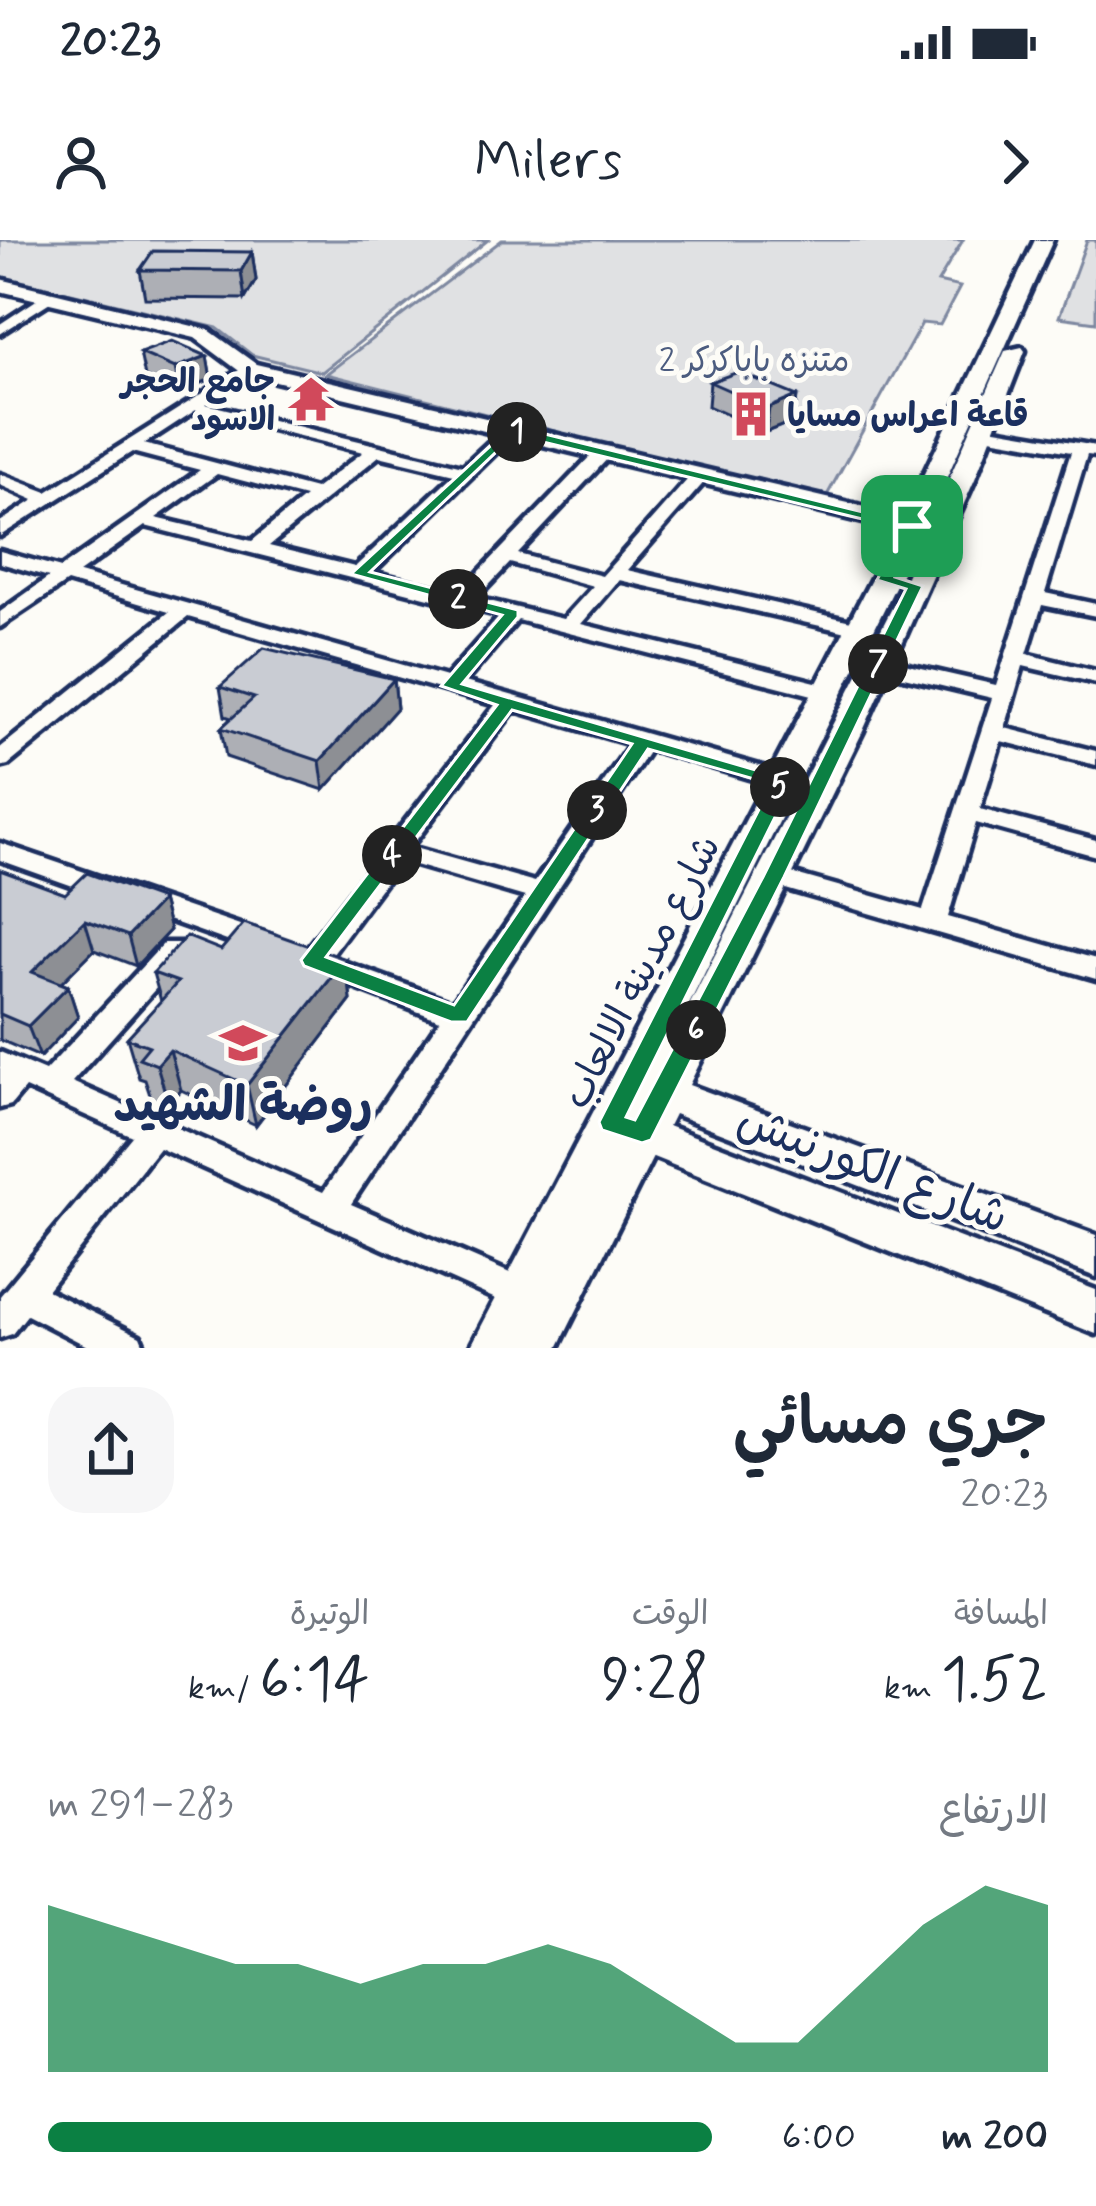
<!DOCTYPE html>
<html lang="ar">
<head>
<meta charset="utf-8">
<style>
  body { margin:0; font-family:Mynerve,"Playpen Sans Arabic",sans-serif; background:#f6f6f7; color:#1f2937; direction:rtl; height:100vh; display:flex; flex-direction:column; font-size:45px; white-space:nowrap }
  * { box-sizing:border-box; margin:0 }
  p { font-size:39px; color:#747a83 }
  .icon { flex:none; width:66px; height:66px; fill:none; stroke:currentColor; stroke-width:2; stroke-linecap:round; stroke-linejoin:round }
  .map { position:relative; height:1108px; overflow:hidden; direction:ltr }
  .details { display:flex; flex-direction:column; background:#fff; flex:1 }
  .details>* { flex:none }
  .pin { position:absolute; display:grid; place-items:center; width:102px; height:102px; color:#fff; margin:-51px; border-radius:24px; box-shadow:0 6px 18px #0006 }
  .km { position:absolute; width:60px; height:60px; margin:-30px; border-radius:50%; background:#222; color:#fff; font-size:33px; line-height:60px; text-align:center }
  .round { display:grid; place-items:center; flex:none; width:126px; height:126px; border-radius:36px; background:#f6f6f7 }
  .head { display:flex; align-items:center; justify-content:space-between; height:204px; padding:0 48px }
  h1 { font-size:66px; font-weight:600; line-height:90px }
  .metrics { display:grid; grid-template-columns:repeat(3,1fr); gap:18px; height:204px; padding:12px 48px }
  .metrics div { display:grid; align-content:center }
  .metrics b { font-size:60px; font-weight:600 }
  .metrics small { font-size:33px; font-weight:400 }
  .metrics p { font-size:33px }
  .chart { height:336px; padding:24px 48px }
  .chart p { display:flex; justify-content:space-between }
  .chart svg { width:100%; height:216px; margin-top:12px; fill:#0b8043; opacity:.7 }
  ul { padding:0 48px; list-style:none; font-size:39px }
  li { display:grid; grid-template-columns:192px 144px 1fr; align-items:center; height:90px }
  li i { height:30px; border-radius:15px; background:#0b8043 }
  .status { display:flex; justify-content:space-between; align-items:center; height:84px; padding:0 60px; background:#fff; direction:ltr }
  .status svg { height:33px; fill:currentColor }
  header { display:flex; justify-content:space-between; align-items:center; height:156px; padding:0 48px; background:#fff; font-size:54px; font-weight:600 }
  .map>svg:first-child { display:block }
  .green { fill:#e0e1e3; stroke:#7e88a0; stroke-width:3 }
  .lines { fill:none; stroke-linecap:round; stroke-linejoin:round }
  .minor-casing { stroke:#1b2f5e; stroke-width:9 }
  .secondary-casing { stroke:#1b2f5e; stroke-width:9 }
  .minor { fill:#fdfcf7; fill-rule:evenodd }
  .secondary { fill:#fdfcf7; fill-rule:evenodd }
  .wall { fill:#adafb5; stroke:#1b2f5e; stroke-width:3 }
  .shaded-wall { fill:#8d8f94; stroke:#1b2f5e; stroke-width:3 }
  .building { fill:#c9ccd3; stroke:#1b2f5e; stroke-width:3 }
  .route { fill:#0b8043; stroke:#fff; stroke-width:3; fill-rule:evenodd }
  .labels { text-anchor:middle; stroke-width:10; stroke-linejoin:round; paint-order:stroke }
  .far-park-label { font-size:33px; fill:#4c5c7f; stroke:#fdfcf7 }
  .far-poi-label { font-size:33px; font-weight:bold; fill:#1b2f5e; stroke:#fdfcf7; text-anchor:end }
  .street-label { font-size:39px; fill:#1b2f5e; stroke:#fdfcf7 }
  .near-poi-label { font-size:48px; font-weight:bold; fill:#1b2f5e; stroke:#fdfcf7 }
  .near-street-label { font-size:48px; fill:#1b2f5e; stroke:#fdfcf7 }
</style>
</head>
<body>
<div class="status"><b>20:23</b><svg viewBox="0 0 49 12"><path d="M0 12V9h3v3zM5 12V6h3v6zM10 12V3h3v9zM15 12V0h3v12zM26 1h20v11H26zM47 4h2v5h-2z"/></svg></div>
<header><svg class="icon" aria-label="forward" viewBox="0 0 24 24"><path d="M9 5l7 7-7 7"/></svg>Milers<svg class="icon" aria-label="person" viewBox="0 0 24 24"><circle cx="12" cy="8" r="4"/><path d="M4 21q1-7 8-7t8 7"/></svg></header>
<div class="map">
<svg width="1096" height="1108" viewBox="0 0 1096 1108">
  <rect width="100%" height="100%" fill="#fdfcf7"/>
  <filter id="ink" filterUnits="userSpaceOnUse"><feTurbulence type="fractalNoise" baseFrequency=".00833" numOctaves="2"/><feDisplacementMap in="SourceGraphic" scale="24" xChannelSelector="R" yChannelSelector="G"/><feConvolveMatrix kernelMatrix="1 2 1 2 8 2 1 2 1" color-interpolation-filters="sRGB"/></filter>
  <g filter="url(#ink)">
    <!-- green -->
    <g class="green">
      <polygon points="0,0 488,0 322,132 252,115 217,88 0,36"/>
      <polygon points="502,0 963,0 938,42 960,47 940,85 922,83 825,259 326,134"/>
      <polygon points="1087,0 1096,0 1096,82 1059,77"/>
    </g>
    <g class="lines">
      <!-- minor casing -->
      <g class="minor-casing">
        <g id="minor">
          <polygon points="38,59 50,62 0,94 0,84"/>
          <path d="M 249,124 L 254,126 L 254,132 L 206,164 L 463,226 L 505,187 L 519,190 L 373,332 L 459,353 L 599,207 L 611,207 L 611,215 L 518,314 L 602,336 L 695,231 L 707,231 L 707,239 L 627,330 L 860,383 L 870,389 L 860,395 L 619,340 L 581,384 L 836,447 L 839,452 L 828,459 L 518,380 L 465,442 L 791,535 L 795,540 L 783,548 L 650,509 L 351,964 L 533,1043 L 538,1054 L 533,1065 L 521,1070 L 509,1065 L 159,908 L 47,1050 L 140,1096 L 145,1108 L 91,1108 L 27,1075 L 12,1094 L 0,1098 L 0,1056 L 132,896 L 25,848 L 11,865 L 0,868 L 0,812 L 45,831 L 164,703 L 184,703 L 188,710 L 184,717 L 72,842 L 323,952 L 440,780 L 311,731 L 298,720 L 495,465 L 188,377 L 8,525 L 0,527 L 0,508 L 169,372 L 67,342 L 0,387 L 0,372 L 49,337 L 0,323 L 0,311 L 61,328 L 200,230 L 132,212 L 0,296 L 0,282 L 34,260 L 0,245 L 0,234 L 47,252 ZM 196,170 L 363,212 L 315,249 L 144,204 ZM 379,216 L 454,234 L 355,327 L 269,306 ZM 217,234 L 305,257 L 252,301 L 156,278 ZM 145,286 L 500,376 L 446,437 L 79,333 ZM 510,323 L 593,346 L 563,379 L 477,358 ZM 514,470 L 630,504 L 535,642 L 411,607 ZM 401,621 L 525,657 L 453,762 L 330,717 Z"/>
          <polygon points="984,187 1096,206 1096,216 1087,215 1045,353 1096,364 1096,376 1042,365 1027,414 1096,431 1096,443 1023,426 1005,488 1096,511 1096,525 1001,501 980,569 1096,600 1096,616 976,583 948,677 1096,719 1096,739 765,643 761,637 765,631 774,628 923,670 992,458 870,429 867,424 878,418 996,445 1071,212 978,196 978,188"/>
          <polygon points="0,603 275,697 279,704 275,711 255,711 0,620"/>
        </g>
      </g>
      <!-- secondary casing -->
      <g class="secondary-casing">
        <polygon id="secondary" points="1035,0 1053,0 925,286 668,807 893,366 1005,111 1022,107 1025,111 975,239 863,491 689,845 1096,995 1096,1037 674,874 668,886 1096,1050 1096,1094 653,917 558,1108 470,1108 897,290 242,133 195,98 0,51 0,39 209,90 256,124 904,276"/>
      </g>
      <!-- minor -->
      <use href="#minor" class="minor"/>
      <!-- secondary -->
      <use href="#secondary" class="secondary"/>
    </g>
    <!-- wall -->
    <g class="wall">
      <polygon points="252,12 256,40 245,59 145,58 140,30"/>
      <polygon points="140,113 207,116 211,139 180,152 145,137"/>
      <polygon points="710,142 797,156 794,181 766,192 708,166"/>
      <polygon points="394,439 397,468 324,550 226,517 221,488 231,478 225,476 220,447"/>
      <polygon points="0,630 65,654 162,660 170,690 136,726 94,710 61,743 68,746 78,777 40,817 0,800"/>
      <polygon points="221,710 346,719 351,760 256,885 181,850 169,866 151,858 145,840 139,838 127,798 161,761 153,733"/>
    </g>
    <!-- shaded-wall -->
    <g class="shaded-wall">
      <polygon points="252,12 256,40 245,59 241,31"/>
      <polygon points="207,116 211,139 180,152 175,128"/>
      <polygon points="797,156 794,181 766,192 769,168"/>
      <polygon points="394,439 397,468 324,550 320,521"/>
      <polygon points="162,660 170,690 136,726 128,696"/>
      <polygon points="85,680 94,710 42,762 32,732"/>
      <polygon points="346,719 351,760 256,885 247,845"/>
      <polygon points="68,746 78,777 40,817 28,786"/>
      <polygon points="170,810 181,850 169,866 157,825"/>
    </g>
    <!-- building -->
    <g class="building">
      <polygon points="153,11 252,12 241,31 140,30"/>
      <polygon points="172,101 207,116 175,128 140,113"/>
      <polygon points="738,132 797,156 769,168 710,142"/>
      <polygon points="264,408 394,439 320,521 221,488 254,458 220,447"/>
      <polygon points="0,630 65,654 87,633 162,660 128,696 85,680 32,732 68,746 28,786 0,774"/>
      <polygon points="244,683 346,719 247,845 170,810 157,825 139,818 149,806 127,798 178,742 153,733 186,696 221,710"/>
    </g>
  </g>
  <!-- route -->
  <path class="route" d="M 512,186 L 920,286 L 895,337 L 923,346 L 784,637 L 651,900 L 642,903 L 602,890 L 599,882 L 772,544 L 648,509 L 467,782 L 451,782 L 304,726 L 301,720 L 497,465 L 441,446 L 502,375 L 351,334 ZM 514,195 L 904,289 L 877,340 L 906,349 L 763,637 L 635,880 L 626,877 L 793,541 L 462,444 L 518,377 L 518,370 L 370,332 ZM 512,470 L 632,504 L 454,765 L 326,717 Z"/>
  <!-- icons -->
  <defs>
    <g id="temple-bare" transform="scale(3.6)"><path d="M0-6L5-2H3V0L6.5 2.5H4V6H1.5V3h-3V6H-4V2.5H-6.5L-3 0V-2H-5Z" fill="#d1495b" stroke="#fdfcf7" stroke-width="2.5" paint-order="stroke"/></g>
    <g id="building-bare" transform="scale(3.6)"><path d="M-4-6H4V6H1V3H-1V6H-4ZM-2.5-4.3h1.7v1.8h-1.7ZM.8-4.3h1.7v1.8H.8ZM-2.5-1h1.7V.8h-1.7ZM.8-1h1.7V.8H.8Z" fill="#d1495b" stroke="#fdfcf7" stroke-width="2.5" paint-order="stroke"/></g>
    <g id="school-bare" transform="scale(3.6)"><path d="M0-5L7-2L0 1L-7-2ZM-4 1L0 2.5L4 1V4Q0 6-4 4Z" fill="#d1495b" stroke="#fdfcf7" stroke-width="2.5" paint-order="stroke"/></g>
  </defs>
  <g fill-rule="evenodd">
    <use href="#temple-bare" x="311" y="159"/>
    <use href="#building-bare" x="751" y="174"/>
    <use href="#school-bare" x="243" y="803"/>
  </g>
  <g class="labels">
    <!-- far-park labels -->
    <g class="far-park-label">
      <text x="754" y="131">متنزه باباكركر 2</text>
    </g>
    <!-- far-poi labels -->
    <g class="far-poi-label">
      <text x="275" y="152">جامع الحجر<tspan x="275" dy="38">الاسود</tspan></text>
      <text x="787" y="186" text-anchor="start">قاعة اعراس مسايا</text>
    </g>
    <!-- street labels -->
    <g class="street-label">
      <text transform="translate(640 731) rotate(-63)" y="14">شارع مدينة الالعاب</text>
    </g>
    <!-- near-poi labels -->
    <g class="near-poi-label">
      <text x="243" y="880">روضة الشهيد</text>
    </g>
    <!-- near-street labels -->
    <g class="near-street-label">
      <text transform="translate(874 926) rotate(21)" y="17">شارع الكورنيش</text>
    </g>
  </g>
</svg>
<div class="pin" style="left:912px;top:286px;background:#1e9e55"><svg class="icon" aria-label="arrive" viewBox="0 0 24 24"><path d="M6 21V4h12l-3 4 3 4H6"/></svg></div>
<b class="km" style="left:517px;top:192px">1</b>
<b class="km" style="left:458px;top:359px">2</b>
<b class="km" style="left:597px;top:570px">3</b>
<b class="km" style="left:392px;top:615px">4</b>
<b class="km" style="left:780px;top:547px">5</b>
<b class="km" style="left:696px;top:790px">6</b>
<b class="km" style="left:878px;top:424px">7</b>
</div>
<section class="details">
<div class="head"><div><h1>جري مسائي</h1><p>20:23</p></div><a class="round"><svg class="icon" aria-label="share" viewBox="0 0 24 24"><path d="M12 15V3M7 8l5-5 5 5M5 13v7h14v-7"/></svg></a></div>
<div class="metrics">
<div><p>المسافة</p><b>1.52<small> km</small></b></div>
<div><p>الوقت</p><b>9:28</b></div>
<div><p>الوتيرة</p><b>6:14<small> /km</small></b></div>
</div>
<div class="chart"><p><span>الارتفاع</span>283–291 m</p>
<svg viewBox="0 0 160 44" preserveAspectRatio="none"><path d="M0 44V10L10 14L20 18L30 22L40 22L50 26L60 22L70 22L80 18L90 22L100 30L110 38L120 38L130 26L140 14L150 6L160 10V44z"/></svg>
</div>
<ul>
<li><b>200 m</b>6:00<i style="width:100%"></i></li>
</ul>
</section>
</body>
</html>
